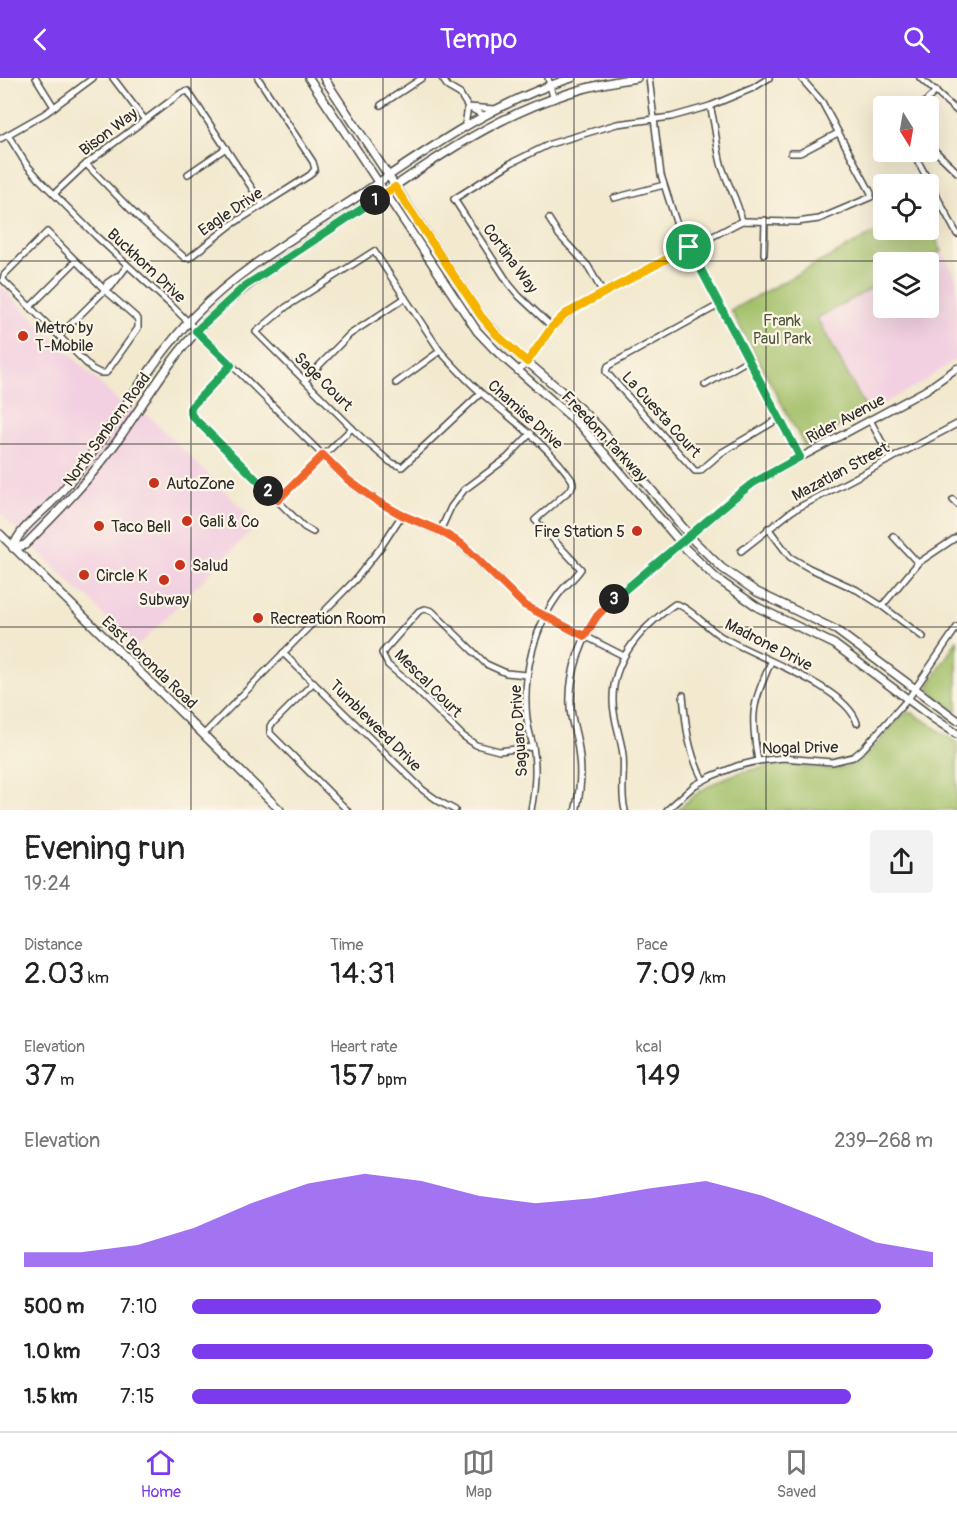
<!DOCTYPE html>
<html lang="en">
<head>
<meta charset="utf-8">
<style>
  body { margin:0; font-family:Pangolin,sans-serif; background:#f2f2f2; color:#222; height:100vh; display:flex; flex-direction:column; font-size:22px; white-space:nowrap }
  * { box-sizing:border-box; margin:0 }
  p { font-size:20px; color:#767676 }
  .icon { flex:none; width:33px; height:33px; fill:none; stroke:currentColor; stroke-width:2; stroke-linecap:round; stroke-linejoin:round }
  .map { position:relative; height:732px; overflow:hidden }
  .details { display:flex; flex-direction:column; background:#fff; flex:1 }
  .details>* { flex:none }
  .needle { width:39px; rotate:169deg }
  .fabs { position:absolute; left:873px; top:18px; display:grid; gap:12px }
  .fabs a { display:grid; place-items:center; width:66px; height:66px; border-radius:6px; background:#fff; box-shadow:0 6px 24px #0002; font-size:30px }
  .pin { position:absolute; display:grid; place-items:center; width:51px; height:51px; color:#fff; margin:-26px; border:3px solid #fff; border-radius:50%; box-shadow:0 2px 6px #0007 }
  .km { position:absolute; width:30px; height:30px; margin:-15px; border-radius:50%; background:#222; color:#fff; font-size:16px; line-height:30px; text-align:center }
  .round { display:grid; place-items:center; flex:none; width:63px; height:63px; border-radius:6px; background:#f2f2f2 }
  .overview { display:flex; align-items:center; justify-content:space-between; height:102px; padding:0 24px }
  h1 { font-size:33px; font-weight:600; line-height:45px }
  .stats { display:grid; grid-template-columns:repeat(3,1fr); gap:9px; height:102px; padding:6px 24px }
  .stats div { display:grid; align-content:center }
  .stats b { font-size:30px; font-weight:600 }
  .stats small { font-size:16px; font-weight:400 }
  .stats p { font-size:16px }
  .chart { height:168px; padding:12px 24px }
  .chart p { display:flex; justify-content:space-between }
  .chart svg { width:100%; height:108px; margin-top:6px; fill:#7c3aed; opacity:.7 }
  ul { padding:0 24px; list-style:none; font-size:20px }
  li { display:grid; grid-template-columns:96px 72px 1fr; align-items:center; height:45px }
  li i { height:15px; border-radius:8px; background:#7c3aed }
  header { display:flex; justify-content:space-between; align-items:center; height:78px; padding:0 24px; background:#7c3aed; color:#fff; font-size:27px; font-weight:600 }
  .tabs { display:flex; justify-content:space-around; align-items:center; height:84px; border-top:2px solid #e0e0e0; background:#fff; font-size:16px; color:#767676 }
  .tabs a { display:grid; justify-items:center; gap:3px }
  .tabs .selected { color:#7c3aed }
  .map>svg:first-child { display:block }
  .built { fill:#f2cfe1 }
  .green { fill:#a1bf67; stroke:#667549; stroke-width:1.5 }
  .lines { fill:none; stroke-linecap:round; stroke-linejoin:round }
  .minor-casing { stroke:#494844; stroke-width:8 }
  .tertiary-casing { stroke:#494844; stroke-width:9 }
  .secondary-casing { stroke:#494844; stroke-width:10 }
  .minor { stroke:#fff; stroke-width:5 }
  .tertiary { stroke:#fff; stroke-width:6 }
  .secondary { stroke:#fff; stroke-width:7 }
  .split-1-casing { stroke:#fff; stroke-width:12 }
  .split-2-casing { stroke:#fff; stroke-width:12 }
  .split-3-casing { stroke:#fff; stroke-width:12 }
  .split-4-casing { stroke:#fff; stroke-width:12 }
  .split-1 { stroke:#f5b400; stroke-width:8 }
  .split-2 { stroke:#22a559; stroke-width:8 }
  .split-3 { stroke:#f0652b; stroke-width:8 }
  .split-4 { stroke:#22a559; stroke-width:8 }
  .grid { fill:none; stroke:#2b2b2b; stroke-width:1.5; stroke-opacity:0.55 }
  .poi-dot { fill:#c8321e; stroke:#fcf5e5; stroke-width:2 }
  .labels { text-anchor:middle; stroke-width:4.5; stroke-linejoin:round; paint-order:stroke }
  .street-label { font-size:16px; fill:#2b2b2b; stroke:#fcf5e5 }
  .park-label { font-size:16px; fill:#4e573d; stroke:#fcf5e5 }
  .poi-label { font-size:16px; fill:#2b2b2b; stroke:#fcf5e5; text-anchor:start }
</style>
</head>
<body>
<header><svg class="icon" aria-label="back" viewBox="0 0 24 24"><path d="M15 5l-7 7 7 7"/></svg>Tempo<svg class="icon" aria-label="search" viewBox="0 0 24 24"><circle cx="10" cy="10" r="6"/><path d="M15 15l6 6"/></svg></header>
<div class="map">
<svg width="957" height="732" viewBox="0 0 957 732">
  <rect width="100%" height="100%" fill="#fcf5e5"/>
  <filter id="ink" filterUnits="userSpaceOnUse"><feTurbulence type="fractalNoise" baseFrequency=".0167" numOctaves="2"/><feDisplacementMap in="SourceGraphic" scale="12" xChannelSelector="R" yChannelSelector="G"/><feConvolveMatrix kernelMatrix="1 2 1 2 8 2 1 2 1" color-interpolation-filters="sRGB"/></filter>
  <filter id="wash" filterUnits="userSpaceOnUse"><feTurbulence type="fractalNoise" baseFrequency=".008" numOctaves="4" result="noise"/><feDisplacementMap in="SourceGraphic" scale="24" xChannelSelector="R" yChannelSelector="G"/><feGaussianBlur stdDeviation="1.35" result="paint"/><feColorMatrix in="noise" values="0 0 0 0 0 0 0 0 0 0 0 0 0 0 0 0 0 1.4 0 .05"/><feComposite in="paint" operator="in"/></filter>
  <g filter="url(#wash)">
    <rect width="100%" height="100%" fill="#f2e9cf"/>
    <!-- built -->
    <g class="built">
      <polygon points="942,173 957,202 957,280 926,302 868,334 817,240 883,204 884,230 928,230 928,184 920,184"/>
      <polygon points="0,208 121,326 150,339 258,446 137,569 102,536 89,519 80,515 0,435"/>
    </g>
    <!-- green -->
    <g class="green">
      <polygon points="929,148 942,173 920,184 884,184 883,204 817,240 868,334 804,367 731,232 883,150 928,152"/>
      <polygon points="957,562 957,633 942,624 929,611 929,607"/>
      <path d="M 908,634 L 913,635 L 957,665 L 957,732 L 678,732 C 710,699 755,685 800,688 C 816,690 831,694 846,689 C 874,680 885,649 908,634 Z"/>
    </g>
  </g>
  <g filter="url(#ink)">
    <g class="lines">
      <!-- minor casing -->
      <g class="minor-casing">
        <g id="minor">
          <polyline points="36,0 54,29"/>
          <polyline points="113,0 145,42"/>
          <polyline points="442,0 448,9 460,16 468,29 495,31"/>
          <polyline points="548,0 553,19"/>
          <polyline points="649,0 661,97 676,144 800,379"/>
          <polyline points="920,0 957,33"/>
          <polyline points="381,27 422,0"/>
          <path d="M 710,28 C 716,48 716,69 722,89 C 728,107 738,123 742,143"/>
          <polyline points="921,28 936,13"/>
          <polyline points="465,47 468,29 483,37"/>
          <polyline points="8,57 26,86 40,102 96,158 172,228 348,402 366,416 402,437 456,462 524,527 624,578"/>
          <polyline points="0,61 46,35 93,0"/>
          <polyline points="928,66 957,94"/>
          <polyline points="913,74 957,156"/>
          <polyline points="791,75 800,75 838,55"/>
          <polyline points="86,86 138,139 185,180 189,180 231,147 310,97 315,91 313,84 258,0"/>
          <polyline points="188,96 226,70"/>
          <polyline points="54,116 86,86 181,15 188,13 263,127"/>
          <polyline points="614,120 664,107"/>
          <polyline points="549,141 559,157 588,188 603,215"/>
          <polygon points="47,154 105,212 138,241 138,250 106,295 100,295 92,291 3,202 4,197"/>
          <polyline points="764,176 765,142"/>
          <polyline points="105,212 107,205 117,198"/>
          <polyline points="719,227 608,288 606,294 695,393 700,393 721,375 780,340"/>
          <polyline points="30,229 76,183"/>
          <polyline points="552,249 519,218 509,206 454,121 511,85 550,66 617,46 671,39 710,28 753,10 769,0"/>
          <polyline points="59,258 105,212 111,209 127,188"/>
          <polyline points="231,287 192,328 192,338 304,449 313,454"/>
          <polyline points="519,293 552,249 574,231 742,143 797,144 819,141 871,119 871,115 822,24 801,0"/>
          <polyline points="305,302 349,257 405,220"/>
          <polyline points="396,305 440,273"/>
          <polyline points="705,307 748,282"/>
          <path d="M 481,315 L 402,389 L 390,384 L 364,362 L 256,254 L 286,229 L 374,173 L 440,273 C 455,289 469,305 486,319 C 517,346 548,367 572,402 L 573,406 L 571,411 L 535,442 L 581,491 C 576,499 568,505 562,512 C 534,547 522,597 527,641 C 528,651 531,659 533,668 C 537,690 535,711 531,732"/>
          <polyline points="870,342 891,381"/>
          <polyline points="278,422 352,350"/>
          <polyline points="953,422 957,426"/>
          <polyline points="768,450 790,479 809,490 857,512 882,528 923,559"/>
          <polyline points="440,453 451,429 464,412 507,380 531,355"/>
          <polyline points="893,458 918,485"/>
          <polyline points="741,473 792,433 957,346"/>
          <polyline points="882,528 918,485 957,459"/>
          <polyline points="283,575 423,712 440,724 455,732"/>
          <polyline points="527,597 506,595 486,586 432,533 425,531 419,533 382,575 388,587 407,603 463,658 476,667 499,673 533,669"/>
          <polyline points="314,604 270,648 270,655 347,732"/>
          <path d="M 683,617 C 686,649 688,673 703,702"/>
          <polyline points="204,656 355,502 381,469 402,437"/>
          <path d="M 758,683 C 750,636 752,627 771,584"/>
          <path d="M 625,732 C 620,714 625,695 623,677 C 621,659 613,641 613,623 C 612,580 642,549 675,526 C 685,526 708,550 719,557 C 752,578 846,608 857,645"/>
          <polyline points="667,732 695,707 712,698 737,688 758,683 783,680 832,684 853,679 863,671 908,621 957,549"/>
        </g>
      </g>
      <!-- tertiary casing -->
      <g class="tertiary-casing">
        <path id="tertiary" d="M 576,732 C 580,714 582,695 579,676 C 578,662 573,649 571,635 C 567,595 582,557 606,527 L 753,405 L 926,312 L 957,290"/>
      </g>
      <!-- secondary casing -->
      <g class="secondary-casing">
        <g id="secondary">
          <polyline points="309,0 477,253 495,272 582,349 686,471 716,500 759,530 834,566 933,640 957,656"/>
          <polyline points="324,0 481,238 505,265 566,317 600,350 695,464 722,490 757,514 836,552 957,642"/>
          <polyline points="0,456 280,732"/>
          <path d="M 13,470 L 25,467 C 58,434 91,400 118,362 C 144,325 167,285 198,252 C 240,207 292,177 343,143 C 438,80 519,15 637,0"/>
          <path d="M 13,470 C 19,451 37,439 51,425 C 62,414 73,400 83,387 C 121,338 151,283 194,238 C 239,191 297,158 351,123 C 422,76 490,25 572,0"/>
        </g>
      </g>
      <!-- minor -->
      <use href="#minor" class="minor"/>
      <!-- tertiary -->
      <use href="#tertiary" class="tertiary"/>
      <!-- secondary -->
      <use href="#secondary" class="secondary"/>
    </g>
  </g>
  <g class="lines" filter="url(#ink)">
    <!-- split-1 casing -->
    <g class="split-1-casing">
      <polyline id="split-1" points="375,122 395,109 481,238 496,256 527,284 552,249 565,236 689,169"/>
    </g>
    <!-- split-2 casing -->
    <g class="split-2-casing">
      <polyline id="split-2" points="268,413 192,338 190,331 192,328 231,287 196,253 245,208 375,122"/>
    </g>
    <!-- split-3 casing -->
    <g class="split-3-casing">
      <polyline id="split-3" points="268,413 278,422 323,377 348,402 377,423 402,437 440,453 462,466 524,527 578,555 585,558 597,538 614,521"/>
    </g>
    <!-- split-4 casing -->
    <g class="split-4-casing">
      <polyline id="split-4" points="614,521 735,419 753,405 800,379 689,169"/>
    </g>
    <!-- split-1 -->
    <use href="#split-1" class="split-1"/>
    <!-- split-2 -->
    <use href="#split-2" class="split-2"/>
    <!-- split-3 -->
    <use href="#split-3" class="split-3"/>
    <!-- split-4 -->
    <use href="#split-4" class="split-4"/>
  </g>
  <!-- grid -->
  <path class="grid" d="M 191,0 L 191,732M 383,0 L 383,732M 574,0 L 574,732M 766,0 L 766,732M 0,183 L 957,183M 0,366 L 957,366M 0,549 L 957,549"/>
  <!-- markers -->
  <g class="poi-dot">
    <circle cx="23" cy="258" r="6"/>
    <circle cx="154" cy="405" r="6"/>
    <circle cx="187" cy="443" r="6"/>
    <circle cx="99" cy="448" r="6"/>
    <circle cx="637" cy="453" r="6"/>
    <circle cx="180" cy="487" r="6"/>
    <circle cx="84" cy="497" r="6"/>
    <circle cx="164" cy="502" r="6"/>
    <circle cx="258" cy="540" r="6"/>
  </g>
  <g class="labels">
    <!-- street labels -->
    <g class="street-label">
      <text transform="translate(108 53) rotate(-37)" y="6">Bison Way</text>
      <text transform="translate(230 133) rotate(-34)" y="6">Eagle Drive</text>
      <text transform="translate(511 180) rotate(54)" y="6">Cortina Way</text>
      <text transform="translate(147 187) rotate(43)" y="6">Buckhorn Drive</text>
      <text transform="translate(324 303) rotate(45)" y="6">Sage Court</text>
      <text transform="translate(526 336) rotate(42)" y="6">Chamise Drive</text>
      <text transform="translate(662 336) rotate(48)" y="6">La Cuesta Court</text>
      <text transform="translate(845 340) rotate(-28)" y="6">Rider Avenue</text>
      <text transform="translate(106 351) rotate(-54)" y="6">North Sanborn Road</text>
      <text transform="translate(605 358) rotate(47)" y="6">Freedom Parkway</text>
      <text transform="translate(840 393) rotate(-28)" y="6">Mazatlan Street</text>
      <text transform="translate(769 566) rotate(27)" y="6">Madrone Drive</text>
      <text transform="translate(150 584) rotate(44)" y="6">East Boronda Road</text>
      <text transform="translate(429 605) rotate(45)" y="6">Mescal Court</text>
      <text transform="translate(376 647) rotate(45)" y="6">Tumbleweed Drive</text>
      <text transform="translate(518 653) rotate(-94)" y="6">Saguaro Drive</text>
      <text transform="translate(800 669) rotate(-1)" y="6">Nogal Drive</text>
    </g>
    <!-- park labels -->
    <g class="park-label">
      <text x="782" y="248">Frank<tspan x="782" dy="18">Paul Park</tspan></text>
    </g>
    <!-- poi labels -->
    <g class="poi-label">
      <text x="35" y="255">Metro by<tspan x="35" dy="18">T-Mobile</tspan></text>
      <text x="166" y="411">AutoZone</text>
      <text x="199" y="449">Gali &amp; Co</text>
      <text x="111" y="454">Taco Bell</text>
      <text x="625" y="459" text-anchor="end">Fire Station 5</text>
      <text x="192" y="493">Salud</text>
      <text x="96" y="503">Circle K</text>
      <text x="164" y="527" text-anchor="middle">Subway</text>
      <text x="270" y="546">Recreation Room</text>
    </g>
  </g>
</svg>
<div class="fabs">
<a><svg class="needle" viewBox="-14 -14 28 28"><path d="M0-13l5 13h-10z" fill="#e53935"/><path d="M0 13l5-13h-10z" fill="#767676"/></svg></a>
<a><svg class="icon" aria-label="locate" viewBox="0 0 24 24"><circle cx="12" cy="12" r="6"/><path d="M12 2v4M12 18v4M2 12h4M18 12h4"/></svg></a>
<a><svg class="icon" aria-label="layers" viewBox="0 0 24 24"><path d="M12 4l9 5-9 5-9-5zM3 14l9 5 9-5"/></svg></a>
</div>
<div class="pin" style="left:689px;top:169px;background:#1e9e55"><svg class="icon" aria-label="arrive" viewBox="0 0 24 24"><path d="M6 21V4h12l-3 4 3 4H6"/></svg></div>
<b class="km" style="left:375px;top:122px">1</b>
<b class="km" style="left:268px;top:413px">2</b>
<b class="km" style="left:614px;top:521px">3</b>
</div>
<section class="details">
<div class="overview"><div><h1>Evening run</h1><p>19:24</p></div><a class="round"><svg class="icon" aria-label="share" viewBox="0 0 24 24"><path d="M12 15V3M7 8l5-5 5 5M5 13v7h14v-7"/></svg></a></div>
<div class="stats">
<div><p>Distance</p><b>2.03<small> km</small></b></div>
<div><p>Time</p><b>14:31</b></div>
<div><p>Pace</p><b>7:09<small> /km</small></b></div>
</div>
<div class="stats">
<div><p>Elevation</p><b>37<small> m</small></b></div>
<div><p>Heart rate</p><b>157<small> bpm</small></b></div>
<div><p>kcal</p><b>149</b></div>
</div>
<div class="chart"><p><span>Elevation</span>239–268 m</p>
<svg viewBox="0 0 160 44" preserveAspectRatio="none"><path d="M0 44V38L10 38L20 35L30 28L40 18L50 10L60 6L70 9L80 15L90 18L100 16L110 12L120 9L130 15L140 24L150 34L160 38V44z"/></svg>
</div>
<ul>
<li><b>500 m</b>7:10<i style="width:93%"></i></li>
<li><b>1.0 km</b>7:03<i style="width:100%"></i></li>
<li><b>1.5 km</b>7:15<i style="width:89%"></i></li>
</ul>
</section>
<nav class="tabs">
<a class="selected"><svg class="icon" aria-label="home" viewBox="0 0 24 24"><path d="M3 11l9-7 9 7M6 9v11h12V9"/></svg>Home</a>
<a><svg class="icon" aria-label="map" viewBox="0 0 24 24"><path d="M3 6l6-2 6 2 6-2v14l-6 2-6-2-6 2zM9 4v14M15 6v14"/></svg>Map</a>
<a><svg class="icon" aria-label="saved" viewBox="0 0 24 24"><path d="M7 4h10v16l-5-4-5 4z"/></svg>Saved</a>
</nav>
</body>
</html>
